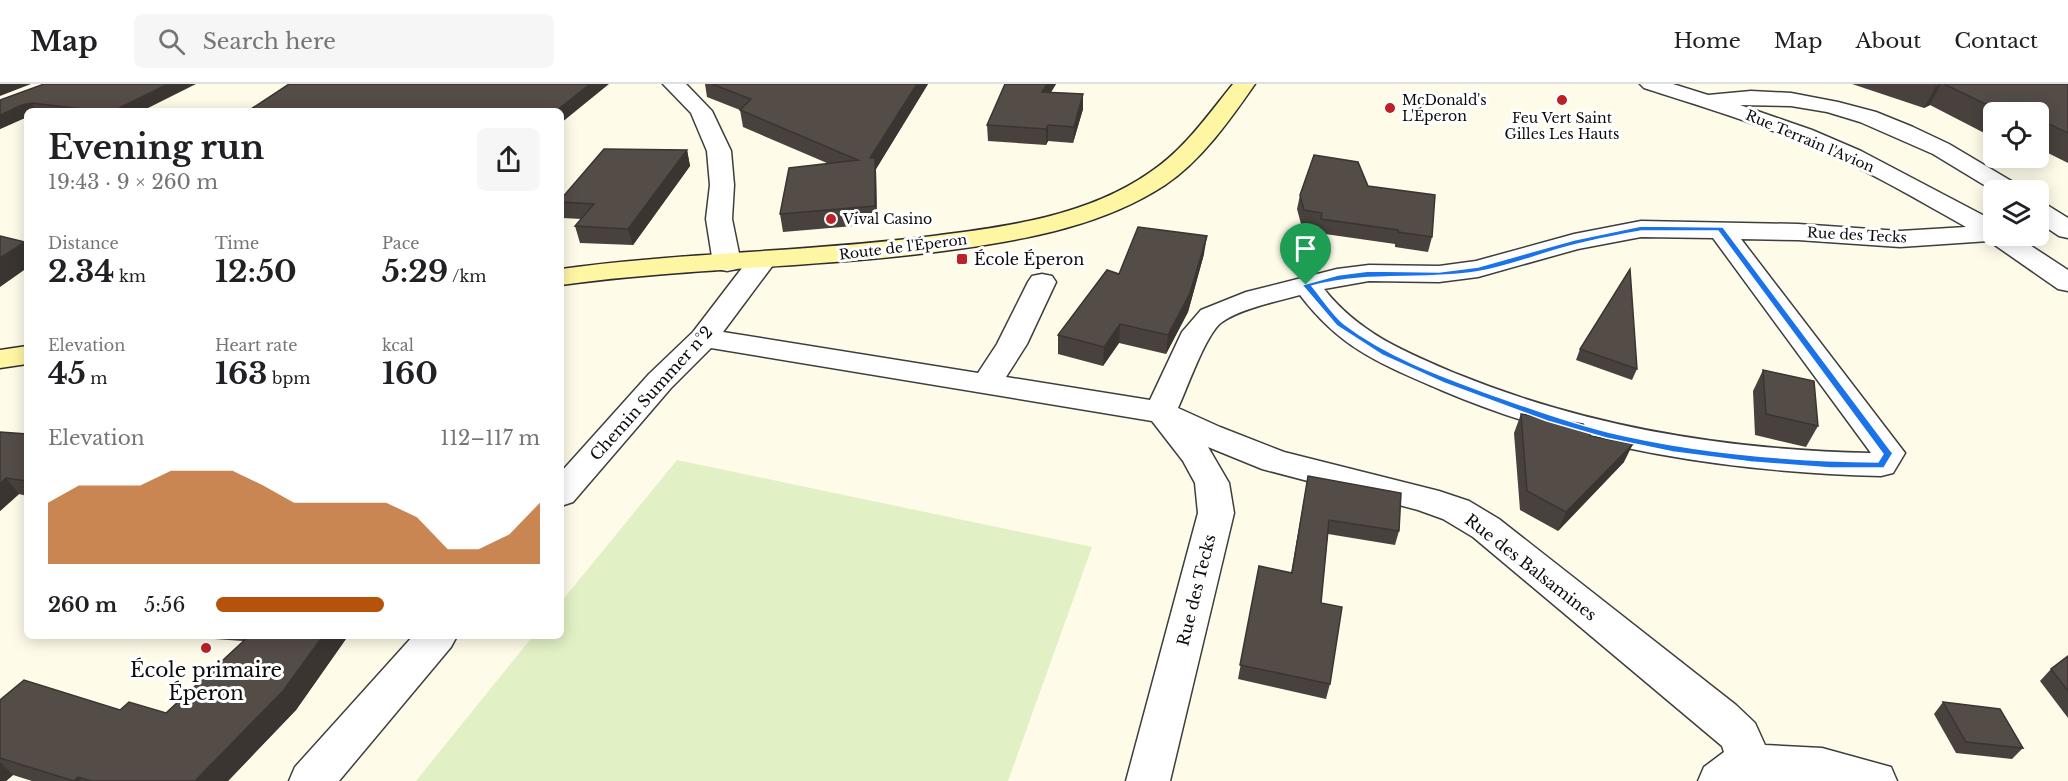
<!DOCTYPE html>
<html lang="en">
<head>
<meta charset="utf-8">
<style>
  body { margin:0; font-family:"Libre Baskerville",serif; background:#f6f6f6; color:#202124; height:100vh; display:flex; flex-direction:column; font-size:22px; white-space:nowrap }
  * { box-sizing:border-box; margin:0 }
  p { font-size:20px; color:#757577 }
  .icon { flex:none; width:33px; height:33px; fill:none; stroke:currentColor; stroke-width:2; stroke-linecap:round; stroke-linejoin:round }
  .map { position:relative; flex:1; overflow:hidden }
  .panel { position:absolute; left:24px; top:24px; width:540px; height:531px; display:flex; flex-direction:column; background:#fff; border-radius:9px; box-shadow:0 3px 15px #0003 }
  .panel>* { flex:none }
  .fabs { position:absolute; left:1983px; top:18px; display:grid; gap:12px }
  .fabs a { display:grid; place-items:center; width:66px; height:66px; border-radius:9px; background:#fff; box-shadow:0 3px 15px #0003; font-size:30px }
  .pin { position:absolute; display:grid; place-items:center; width:51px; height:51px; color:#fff; margin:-62px -26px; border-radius:50% 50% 50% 0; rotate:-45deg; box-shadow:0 0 6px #0007 }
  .pin .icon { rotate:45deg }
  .round { display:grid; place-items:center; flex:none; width:63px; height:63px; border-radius:9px; background:#f6f6f6 }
  .summary { display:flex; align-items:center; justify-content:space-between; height:102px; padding:0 24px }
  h1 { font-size:33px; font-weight:800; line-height:45px }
  .stats { display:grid; grid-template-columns:repeat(3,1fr); gap:9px; height:102px; padding:6px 24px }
  .stats div { display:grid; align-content:center }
  .stats b { font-size:30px; font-weight:800 }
  .stats small { font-size:16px; font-weight:400 }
  .stats p { font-size:16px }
  .chart { height:168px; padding:12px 24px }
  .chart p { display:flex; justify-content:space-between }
  .chart svg { width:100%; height:108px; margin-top:6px; fill:#b45309; opacity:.7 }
  ul { padding:0 24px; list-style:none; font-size:20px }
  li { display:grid; grid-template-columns:96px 72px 1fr; align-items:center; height:45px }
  li i { height:15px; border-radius:8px; background:#b45309 }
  header { display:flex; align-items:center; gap:36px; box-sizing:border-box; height:84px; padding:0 30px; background:#fff; border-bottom:2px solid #e0e0e0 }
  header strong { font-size:28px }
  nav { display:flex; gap:33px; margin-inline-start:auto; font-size:21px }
  .search { width:420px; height:54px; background:#f6f6f6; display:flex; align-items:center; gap:15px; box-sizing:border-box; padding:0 21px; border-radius:9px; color:#757577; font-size:22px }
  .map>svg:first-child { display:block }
  .pitch { fill:#e1f0c5 }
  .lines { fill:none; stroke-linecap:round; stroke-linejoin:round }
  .minor-casing { stroke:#3e3e3e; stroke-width:3 }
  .secondary-casing { stroke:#2d2d2d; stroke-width:3 }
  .minor { fill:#fff; fill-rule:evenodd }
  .secondary { fill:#fff6a4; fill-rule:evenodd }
  .wall { fill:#48413d }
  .shaded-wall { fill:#3b3532 }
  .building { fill:#544c47; stroke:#3b3532; stroke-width:1.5 }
  .route { fill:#1a73e8; stroke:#fff; stroke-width:1.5; fill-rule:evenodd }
  .poi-dot { fill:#bd2127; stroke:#fff; stroke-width:2 }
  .labels { text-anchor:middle; stroke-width:6; stroke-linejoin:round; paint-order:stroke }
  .far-poi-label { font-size:14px; fill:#0b0b0b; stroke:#fff; text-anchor:start }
  .far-street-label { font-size:14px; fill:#0b0b0b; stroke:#fff }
  .poi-label { font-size:16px; fill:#0b0b0b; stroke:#fff; text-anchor:start }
  .street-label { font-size:16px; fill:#0b0b0b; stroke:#fff }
  .near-poi-label { font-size:20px; fill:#0b0b0b; stroke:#fff }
</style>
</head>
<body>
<header>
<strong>Map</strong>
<div class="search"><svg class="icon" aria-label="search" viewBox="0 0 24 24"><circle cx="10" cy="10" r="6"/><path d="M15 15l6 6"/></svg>Search here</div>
<nav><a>Home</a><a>Map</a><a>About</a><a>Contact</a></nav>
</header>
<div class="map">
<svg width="2068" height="697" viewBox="0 0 2068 697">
  <rect width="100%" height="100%" fill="#fffbe9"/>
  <!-- pitch -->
  <polygon class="pitch" points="677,376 1092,463 1008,697 416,697 533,552 561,552 561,518"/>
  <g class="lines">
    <!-- minor casing -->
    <g class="minor-casing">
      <g id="minor">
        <polygon points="663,0 686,0 712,27 731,67 734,101 732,135 741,179 737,185 727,187 717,185 713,179 706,135 710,101 707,67 691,29"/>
        <path d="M 1640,0 L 1673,0 L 1708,11 L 1751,7 L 1791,9 L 1838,18 L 1876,28 L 1913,43 L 1949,60 L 2018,101 L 2021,106 L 1994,107 L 1933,70 L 1860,38 L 1827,28 L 1791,22 L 1740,21 L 1812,46 L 1861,67 L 1994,137 L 1994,152 L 2016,152 L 2068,186 L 2068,207 L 2058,205 L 1989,157 L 1900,163 L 1798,156 L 1741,155 L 1905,369 L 1893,389 L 1881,392 C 1730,388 1582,366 1441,306 C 1381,280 1341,265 1300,211 C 1278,217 1240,225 1222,238 C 1206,249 1187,305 1178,324 L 1220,343 L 1284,368 L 1439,407 L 1469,417 L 1499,435 L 1736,621 L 1755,639 L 1765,661 L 1822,664 L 1891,683 L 1897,697 L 1698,697 L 1704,683 L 1724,668 L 1722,662 L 1473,453 L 1443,435 L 1418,426 L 1262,385 L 1208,363 L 1229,399 L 1234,429 L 1170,697 L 1126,697 L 1198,429 L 1195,399 L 1183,377 L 1152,337 L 711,264 L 671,304 L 573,418 L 561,422 L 561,388 L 649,290 L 693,248 L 752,171 L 762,169 L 772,171 L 776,177 L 723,248 L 978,289 L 997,260 L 1028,198 L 1032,192 L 1042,190 L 1052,192 L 1056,198 L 1027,260 L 1006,293 L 1150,316 L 1182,248 L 1201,226 L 1246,208 L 1337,185 L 1369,181 L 1439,182 L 1476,177 L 1574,150 L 1641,137 L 1798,140 L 1900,147 L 1966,143 C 1918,116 1871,88 1820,66 C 1763,41 1703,23 1644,4 ZM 1641,153 L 1713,154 L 1871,369 C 1728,366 1590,344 1457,290 C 1405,268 1360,250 1324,205 L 1369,197 L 1439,198 L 1478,193 L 1578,165 Z"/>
        <polygon points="2038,119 2047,121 2068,134 2068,154 2059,152 2038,138"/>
        <polygon points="413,552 457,552 451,563 339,697 289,697 295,683"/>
      </g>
    </g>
    <!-- secondary casing -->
    <g class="secondary-casing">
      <g id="secondary">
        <path d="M 1233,0 L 1255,0 C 1230,36 1201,77 1165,101 C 1104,141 1029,155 958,165 C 826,184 693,183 561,201 L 561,185 C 684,168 809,168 933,152 C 1006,143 1087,132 1149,89 C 1184,66 1207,32 1233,0 Z"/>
        <polygon points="27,262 27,280 0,284 0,266"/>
      </g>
    </g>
    <!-- minor -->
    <use href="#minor" class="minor"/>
    <!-- secondary -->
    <use href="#secondary" class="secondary"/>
  </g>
  <!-- wall -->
  <g class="wall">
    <polygon points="705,0 928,0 876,85 877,140 783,148 780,130 827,79 743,43 740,26 707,13"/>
    <polygon points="1005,0 1056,0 1051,8 1083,10 1083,25 1073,59 1048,57 1046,61 988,57 987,41"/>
    <polygon points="1852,0 2068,0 2068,79 2038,64 2038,28 1994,28 1994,54 1930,21 1924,24"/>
    <polygon points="0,16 142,27 27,27 27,33 0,45"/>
    <polygon points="687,66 690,82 633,161 580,159 575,142 581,135 563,134 561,127 561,115"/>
    <polygon points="1368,102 1432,153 1428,168 1395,163 1395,160 1318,149 1319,143 1301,140 1297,125 1300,111"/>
    <polygon points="1204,170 1188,228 1166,270 1119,259 1103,282 1058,270 1058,251 1119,190"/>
    <polygon points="1580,265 1637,285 1632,296 1576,276"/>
    <polygon points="1763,286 1818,342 1806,363 1755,351 1753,307"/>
    <polygon points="1521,330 1591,352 1624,378 1558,447 1520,426 1514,349"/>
    <polygon points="0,348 27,350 27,412 19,410 0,427"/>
    <polygon points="1308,392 1399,447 1395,461 1328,450 1321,519 1330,600 1326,615 1238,595 1259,482 1291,489"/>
    <polygon points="171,552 348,552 296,626 228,697 32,697 13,691 6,697 0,697 0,616 166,629 243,557"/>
    <polygon points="2068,572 2068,634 2040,597 2051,585"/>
    <polygon points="1943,618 2023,664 2012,675 1956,669 1934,630"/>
  </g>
  <!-- shaded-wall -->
  <g class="shaded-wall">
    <polygon points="0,0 31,0 0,12"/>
    <polygon points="168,0 196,0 142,27 113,27"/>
    <polygon points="590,0 609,0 561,39 561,27 556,27"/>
    <polygon points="917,0 928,0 876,85 877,140 870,74"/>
    <polygon points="1047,0 1056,0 1042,23 1042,8"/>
    <polygon points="1940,0 1941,0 1930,21 1924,24 1936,2"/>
    <polygon points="1083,10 1083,25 1073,59 1074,43"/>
    <polygon points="32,19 36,27 27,27 27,33 0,45 0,31 22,21"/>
    <polygon points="1048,41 1048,57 1046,61 1046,45"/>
    <polygon points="687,66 690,82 633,161 628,145"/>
    <polygon points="1207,152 1204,170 1188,228 1166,270 1168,251"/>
    <polygon points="25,158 27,161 27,184 0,203 0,174"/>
    <polygon points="1120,240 1119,259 1103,282 1104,263"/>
    <polygon points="1633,360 1624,378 1558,447 1566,428"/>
    <polygon points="6,394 19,410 0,427 0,400"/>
    <polygon points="323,552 348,552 296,626 228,697 195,697"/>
    <polygon points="0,678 13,691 6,697 0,697"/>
    <polygon points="78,693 82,697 74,697"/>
  </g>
  <!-- building -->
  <g class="building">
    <polygon points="44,0 168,0 113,27 98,27 32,19 22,21 0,31 0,16"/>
    <polygon points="289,0 590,0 556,27 248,27"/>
    <polygon points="712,0 917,0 870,74 875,74 875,122 780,130 789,84 858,76 740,26 751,15"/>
    <polygon points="1005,0 1047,0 1042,8 1083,10 1074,43 1048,41 1046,45 987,41"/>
    <polygon points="1944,0 2068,0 2068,49 2038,35 2038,28 2002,28"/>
    <polygon points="604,65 687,66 628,145 575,142 594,120 561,118 561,115"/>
    <polygon points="1314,71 1358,78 1368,102 1435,111 1432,153 1398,148 1398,146 1321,135 1322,129 1304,126 1300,111"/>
    <polygon points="1138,143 1207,152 1190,209 1168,251 1120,240 1104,263 1058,251 1107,186 1119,190"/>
    <polygon points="0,152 25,158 0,174"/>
    <polygon points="1630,185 1637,285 1580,265"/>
    <polygon points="1763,286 1814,297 1818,342 1766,330"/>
    <polygon points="1521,330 1583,340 1591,352 1633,360 1566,428 1527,407"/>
    <polygon points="0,348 27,350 27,397 6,394 0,400"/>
    <polygon points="1308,392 1401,409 1399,447 1329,436 1321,519 1342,523 1330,600 1240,581 1259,482 1292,489"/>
    <polygon points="249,552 323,552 283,607 195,697 91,697 78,693 74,697 0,674 0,616 24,596 120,626 129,618 166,629"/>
    <polygon points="2068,572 2068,607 2051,585"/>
    <polygon points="1943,618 2000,625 2023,664 1966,658"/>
  </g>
  <!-- route -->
  <path class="route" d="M 1641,142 L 1723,143 L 1891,367 L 1893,369 L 1884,384 L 1830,384 L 1751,378 L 1673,368 L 1606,354 L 1547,337 L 1444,299 L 1382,271 L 1337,242 L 1302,201 L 1338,191 L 1369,187 L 1439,188 L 1478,183 L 1574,156 ZM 1641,147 L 1718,147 L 1883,370 L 1878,378 C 1787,377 1696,369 1608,348 C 1566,338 1527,323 1487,309 C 1438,291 1386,272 1344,240 C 1332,230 1322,214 1312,202 C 1369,187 1419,197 1476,188 C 1509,183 1541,169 1574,161 C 1596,155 1619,151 1641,147 Z"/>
  <!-- markers -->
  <g class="poi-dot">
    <circle cx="1562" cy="16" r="6"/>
    <circle cx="1390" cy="24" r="6"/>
    <circle cx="831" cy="135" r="6"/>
    <rect x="956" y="169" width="12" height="12" rx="3"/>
    <circle cx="206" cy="564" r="6"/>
  </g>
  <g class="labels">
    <!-- far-poi labels -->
    <g class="far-poi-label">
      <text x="1402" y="21">McDonald's<tspan x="1402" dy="16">L'Éperon</tspan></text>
      <text x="1562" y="39" text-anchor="middle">Feu Vert Saint<tspan x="1562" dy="16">Gilles Les Hauts</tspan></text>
      <text x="843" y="140">Vival Casino</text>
    </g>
    <!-- far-street labels -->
    <g class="far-street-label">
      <text transform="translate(1810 57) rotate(23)" y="5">Rue Terrain l'Avion</text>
      <text transform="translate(1857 151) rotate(3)" y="5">Rue des Tecks</text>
      <text transform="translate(903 163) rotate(-7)" y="5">Route de l'Éperon</text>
    </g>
    <!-- poi labels -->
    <g class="poi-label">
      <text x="974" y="181">École Éperon</text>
    </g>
    <!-- street labels -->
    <g class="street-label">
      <text transform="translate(651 309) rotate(-48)" y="6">Chemin Summer n°2</text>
      <text transform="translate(1531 483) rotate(38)" y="6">Rue des Balsamines</text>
      <text transform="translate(1196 506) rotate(-76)" y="6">Rue des Tecks</text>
    </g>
    <!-- near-poi labels -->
    <g class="near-poi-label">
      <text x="206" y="593">École primaire<tspan x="206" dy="23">Éperon</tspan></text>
    </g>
  </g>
</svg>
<div class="fabs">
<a><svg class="icon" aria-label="locate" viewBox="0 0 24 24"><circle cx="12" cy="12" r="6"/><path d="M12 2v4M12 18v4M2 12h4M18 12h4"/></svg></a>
<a><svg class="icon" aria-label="layers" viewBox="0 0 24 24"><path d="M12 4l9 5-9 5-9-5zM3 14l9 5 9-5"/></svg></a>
</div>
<div class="pin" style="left:1306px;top:201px;background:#1e9e55"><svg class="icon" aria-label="arrive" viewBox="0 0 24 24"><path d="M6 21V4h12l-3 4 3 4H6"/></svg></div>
<section class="panel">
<div class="summary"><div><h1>Evening run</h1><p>19:43 · 9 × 260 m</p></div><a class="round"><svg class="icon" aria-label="share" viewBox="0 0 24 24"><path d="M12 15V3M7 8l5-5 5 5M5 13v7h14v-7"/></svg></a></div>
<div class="stats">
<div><p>Distance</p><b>2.34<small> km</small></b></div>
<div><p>Time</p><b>12:50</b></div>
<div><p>Pace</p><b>5:29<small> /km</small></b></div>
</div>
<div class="stats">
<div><p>Elevation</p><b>45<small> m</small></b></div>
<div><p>Heart rate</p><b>163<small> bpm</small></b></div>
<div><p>kcal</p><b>160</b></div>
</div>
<div class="chart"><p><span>Elevation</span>112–117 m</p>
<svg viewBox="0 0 160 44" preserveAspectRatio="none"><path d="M0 44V19L10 12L20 12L30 12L40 6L50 6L60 6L70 12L80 19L90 19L100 19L110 19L120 25L130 38L140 38L150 32L160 19V44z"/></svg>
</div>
<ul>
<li><b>260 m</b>5:56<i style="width:52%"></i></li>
</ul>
</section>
</div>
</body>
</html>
